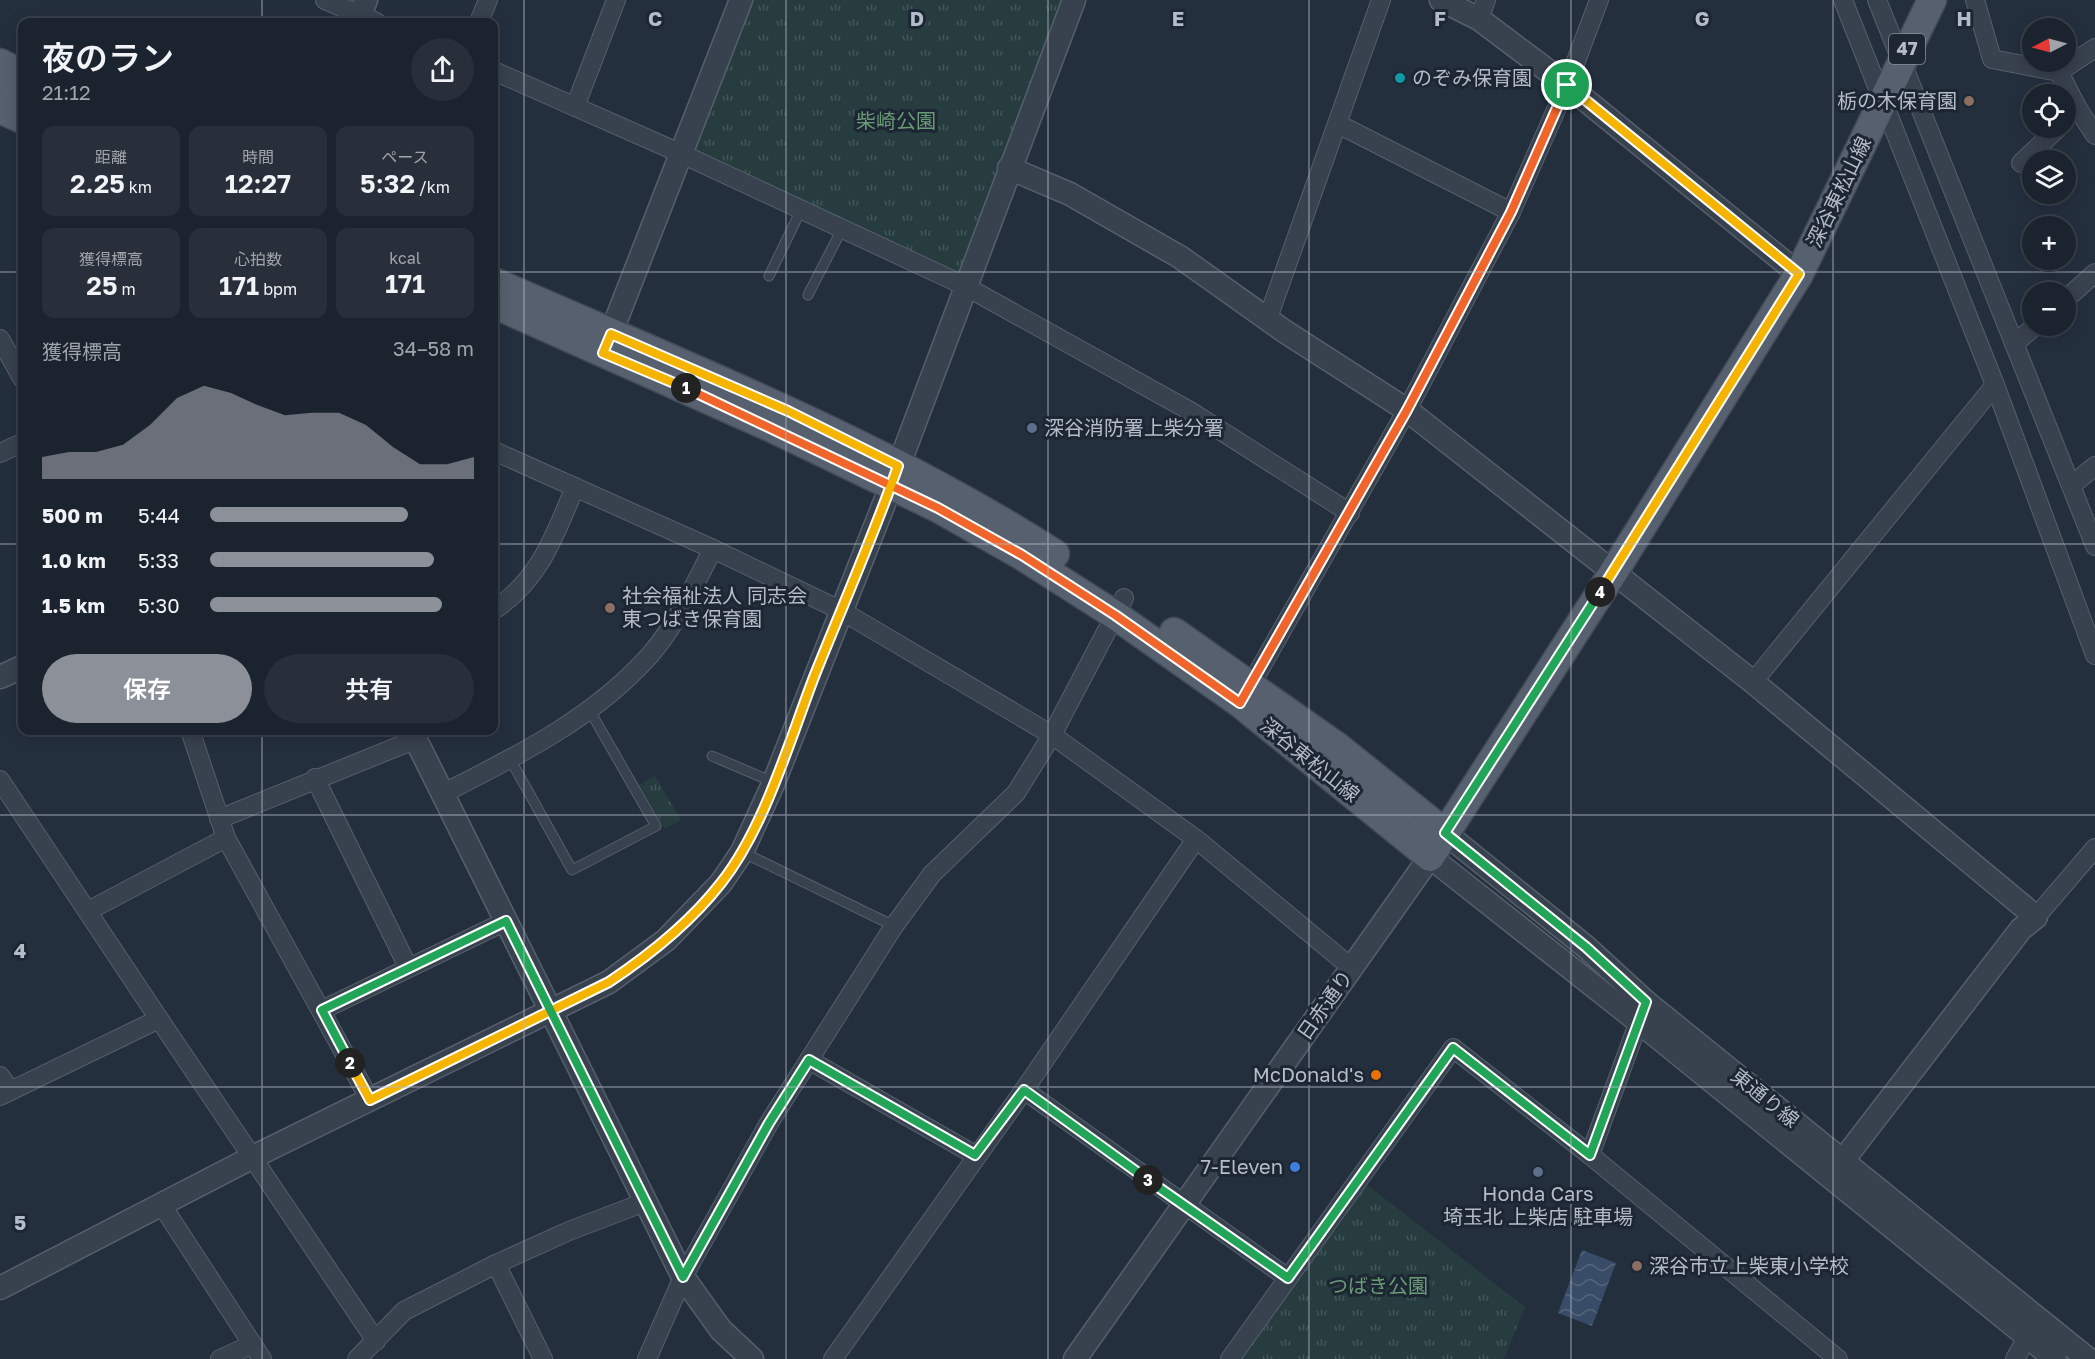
<!DOCTYPE html>
<html lang="ja">
<head>
<meta charset="utf-8">
<style>
  body { margin:0; font-family:"Golos Text","Noto Sans JP",sans-serif; background:#282f3a; color:#f1f3f6; height:100vh; display:flex; flex-direction:column; font-size:22px; white-space:nowrap }
  * { box-sizing:border-box; margin:0 }
  p { font-size:20px; color:#a0a4aa }
  .icon { flex:none; width:33px; height:33px; fill:none; stroke:currentColor; stroke-width:2; stroke-linecap:round; stroke-linejoin:round }
  .map { position:relative; flex:1; overflow:hidden }
  .panel { position:absolute; left:18px; top:18px; width:480px; height:717px; display:flex; flex-direction:column; background:#1b232e; border-radius:12px; box-shadow:0 3px 15px #0003,0 0 0 2px #39404a }
  .panel>* { flex:none }
  .needle { width:39px; rotate:264deg }
  .controls { position:absolute; left:2022px; top:18px; display:grid; gap:12px }
  .controls a { display:grid; place-items:center; width:54px; height:54px; border-radius:50%; background:#1b232e; box-shadow:0 3px 15px #0003,0 0 0 2px #39404a; font-size:30px }
  .pin { position:absolute; display:grid; place-items:center; width:51px; height:51px; color:#fff; margin:-26px; border:3px solid #fff; border-radius:50%; box-shadow:0 2px 6px #0007 }
  .km { position:absolute; width:30px; height:30px; margin:-15px; border-radius:50%; background:#222; color:#fff; font-size:16px; line-height:30px; text-align:center }
  .round { display:grid; place-items:center; flex:none; width:63px; height:63px; border-radius:32px; background:#282f3a }
  .headline { display:flex; align-items:center; justify-content:space-between; height:102px; padding:0 24px }
  h1 { font-size:33px; font-weight:600; line-height:45px }
  .stats { display:grid; grid-template-columns:repeat(3,1fr); gap:9px; height:102px; padding:6px 24px }
  .stats div { display:grid; align-content:center; border-radius:12px; background:#282f3a; text-align:center }
  .stats b { font-size:26px; font-weight:600 }
  .stats small { font-size:16px; font-weight:400 }
  .stats p { font-size:16px }
  .chart { height:168px; padding:12px 24px }
  .chart p { display:flex; justify-content:space-between }
  .chart svg { width:100%; height:108px; margin-top:6px; fill:#8c9099; opacity:.7 }
  .button { display:flex; gap:12px; margin-top:auto; padding:12px 24px }
  .button a { flex:1; height:69px; border-radius:36px; background:#8c9099; color:#fff; font-size:24px; font-weight:600; line-height:69px; text-align:center }
  .button a+a { background:#282f3a; color:#f1f3f6 }
  ul { padding:0 24px; list-style:none; font-size:20px }
  li { display:grid; grid-template-columns:96px 72px 1fr; align-items:center; height:45px }
  li i { height:15px; border-radius:8px; background:#8c9099 }
  .map>svg:first-child { display:block }
  .park { fill:url(#park-tufts) }
  .water { fill:url(#water-waves) }
  .lines { fill:none; stroke-linecap:round; stroke-linejoin:round }
  .service-casing { stroke:#565f6c; stroke-width:11 }
  .minor-casing { stroke:#565f6c; stroke-width:20 }
  .tertiary-casing { stroke:#565f6c; stroke-width:25 }
  .primary-casing { stroke:#414a57; stroke-width:31 }
  .service { stroke:#38414e; stroke-width:9 }
  .minor { stroke:#38414e; stroke-width:18 }
  .tertiary { stroke:#38414e; stroke-width:22 }
  .primary { stroke:#56606e; stroke-width:28 }
  .split-1-casing { stroke:#fff; stroke-width:12 }
  .split-2-casing { stroke:#fff; stroke-width:12 }
  .split-3-casing { stroke:#fff; stroke-width:12 }
  .split-4-casing { stroke:#fff; stroke-width:12 }
  .split-5-casing { stroke:#fff; stroke-width:12 }
  .split-1 { stroke:#f0652b; stroke-width:8 }
  .split-2 { stroke:#f5b400; stroke-width:8 }
  .split-3 { stroke:#22a559; stroke-width:8 }
  .split-4 { stroke:#22a559; stroke-width:8 }
  .split-5 { stroke:#f5b400; stroke-width:8 }
  .grid { fill:none; stroke:#b4bcc9; stroke-width:1.5; stroke-opacity:0.55 }
  .culture-dot { fill:#0f9aa8; stroke:#1d2633; stroke-width:2 }
  .education-dot { fill:#8d6e63; stroke:#1d2633; stroke-width:2 }
  .service-dot { fill:#5c6f8a; stroke:#1d2633; stroke-width:2 }
  .food-dot { fill:#e8710a; stroke:#1d2633; stroke-width:2 }
  .shop-dot { fill:#3f7fe0; stroke:#1d2633; stroke-width:2 }
  .labels { text-anchor:middle; stroke-width:6; stroke-linejoin:round; paint-order:stroke }
  .shield { fill:#1d2633; stroke:#878f9c; stroke-width:1.5 }
  .shield-label { font-size:18px; font-weight:bold; fill:#b4bcc9 }
  .poi-label { font-size:20px; fill:#b4bcc9; stroke:#1d2633; text-anchor:start }
  .park-label { font-size:20px; fill:#6b9a76; stroke:#1d2633 }
  .street-label { font-size:20px; fill:#b4bcc9; stroke:#1d2633 }
  .grid-label { font-size:20px; text-anchor:middle; font-weight:bold; fill:#b4bcc9; stroke:#1d2633; stroke-width:6; stroke-linejoin:round; paint-order:stroke }
</style>
</head>
<body>
<div class="map">
<svg width="2095" height="1359" viewBox="0 0 2095 1359">
  <defs>
    <pattern id="park-tufts" width="24" height="20" patternUnits="userSpaceOnUse" patternTransform="scale(1.5)"><rect width="24" height="20" fill="#263c3f"/><path d="M3 7l-1-3M5 7V3M7 7l1-3M15 17l-1-3M17 17v-4M19 17l1-3" fill="none" stroke="#435659"/></pattern>
    <pattern id="water-waves" width="16" height="10" patternUnits="userSpaceOnUse" patternTransform="scale(1.5)"><rect width="16" height="10" fill="#394c67"/><path d="M0 5q4-4 8 0t8 0" fill="none" stroke="#53647b"/></pattern>
  </defs>
  <rect width="100%" height="100%" fill="#242f3e"/>
  <!-- park -->
  <g class="park">
    <polygon points="741,0 1072,0 965,286 682,154"/>
    <polygon points="655,776 681,820 665,829 639,785"/>
    <polygon points="1362,1181 1525,1307 1504,1359 1235,1359"/>
  </g>
  <!-- water -->
  <polygon class="water" points="1582,1250 1616,1263 1592,1326 1558,1313"/>
  <g class="lines">
    <!-- service casing -->
    <g class="service-casing">
      <g id="service">
        <polyline points="769,276 801,210"/>
        <polyline points="808,295 842,229"/>
        <polyline points="712,756 773,782"/>
        <polyline points="510,759 572,870 656,826 590,711"/>
        <polyline points="742,852 894,926"/>
      </g>
    </g>
    <!-- minor casing -->
    <g class="minor-casing">
      <g id="minor">
        <polyline points="325,0 376,22"/>
        <polyline points="1843,0 1995,385 2095,655"/>
        <polyline points="1877,0 2095,546"/>
        <polyline points="1975,0 1992,59 2059,72 2078,109 2095,135"/>
        <polyline points="1479,19 1486,0"/>
        <polyline points="479,22 488,0"/>
        <polyline points="494,71 682,154 965,286 1190,411 1350,513"/>
        <polyline points="2059,72 2095,48"/>
        <polyline points="575,107 616,0"/>
        <polyline points="1338,124 1511,212"/>
        <polyline points="2021,163 2058,128"/>
        <polyline points="2066,299 2095,273"/>
        <polyline points="1268,318 1381,0"/>
        <polyline points="0,339 22,378"/>
        <polyline points="2014,344 2035,326"/>
        <polyline points="494,451 713,549 840,610 1052,735 1196,839 1352,968"/>
        <polyline points="0,453 22,443"/>
        <polyline points="2072,485 2095,466"/>
        <path d="M 494,610 C 540,579 554,537 575,487"/>
        <polyline points="1753,682 1995,385"/>
        <polyline points="1245,695 1407,410 1511,212 1567,85 1599,0"/>
        <polyline points="190,730 226,838 370,1100"/>
        <polyline points="315,778 408,967"/>
        <polyline points="0,780 159,1019 0,1096"/>
        <path d="M 442,794 C 517,756 593,719 650,655 C 677,624 694,585 713,549"/>
        <polyline points="219,819 414,740"/>
        <polyline points="88,911 226,838"/>
        <polyline points="2036,917 2095,848"/>
        <polyline points="322,1010 506,921"/>
        <polyline points="159,1019 376,1341"/>
        <polyline points="809,1060 975,1155"/>
        <polyline points="0,1076 11,1091"/>
        <polyline points="1024,1090 1288,1278"/>
        <polyline points="1590,1155 1643,1010"/>
        <polyline points="161,1204 262,1359"/>
        <polyline points="496,1264 543,1359"/>
        <polyline points="220,1359 251,1345"/>
        <polyline points="357,1359 404,1311 496,1264 569,1231 645,1202"/>
        <polyline points="647,1359 683,1277 769,1123 894,926 932,874 1016,793 1052,735 1124,598"/>
        <polyline points="833,1359 1024,1090 1196,839"/>
        <polyline points="1230,1359 1453,1048 1590,1155 1838,1359"/>
        <polyline points="2015,1359 2034,1325"/>
      </g>
    </g>
    <!-- tertiary casing -->
    <g class="tertiary-casing">
      <g id="tertiary">
        <polyline points="1441,0 1479,19 1567,85 1799,274"/>
        <polyline points="357,22 366,0"/>
        <polyline points="1009,168 1070,194 1180,257 1284,331 1407,410 1753,682 2036,917 2021,929 1831,1176"/>
        <polyline points="606,346 741,0"/>
        <polyline points="0,677 22,667"/>
        <polyline points="411,730 683,1277 721,1330 752,1359"/>
        <polyline points="1445,833 1586,947 1646,1002 2088,1359"/>
        <polyline points="0,1288 253,1157 609,982 666,940 721,883 742,852 774,782 891,486 1074,0"/>
        <polyline points="1075,1359 1430,857 1639,1022 2055,1359"/>
      </g>
    </g>
    <!-- primary casing -->
    <g class="primary-casing">
      <g id="primary">
        <polyline points="0,63 22,74"/>
        <polyline points="0,86 22,97"/>
        <polyline points="0,109 22,119"/>
        <path d="M 494,282 C 683,365 880,442 1055,554"/>
        <polyline points="494,304 772,428 938,508 1021,555 1115,615 1240,703 1430,857 1613,573 1799,274 1932,0"/>
        <polyline points="1174,632 1339,748 1445,833"/>
      </g>
    </g>
    <!-- service -->
    <use href="#service" class="service"/>
    <!-- minor -->
    <use href="#minor" class="minor"/>
    <!-- tertiary -->
    <use href="#tertiary" class="tertiary"/>
    <!-- primary -->
    <use href="#primary" class="primary"/>
  </g>
  <g class="lines">
    <!-- split-1 casing -->
    <g class="split-1-casing">
      <polyline id="split-1" points="686,388 938,508 1022,555 1115,615 1240,703 1407,410 1511,212 1567,85"/>
    </g>
    <!-- split-2 casing -->
    <g class="split-2-casing">
      <path id="split-2" d="M 350,1063 L 370,1100 L 609,982 C 651,954 690,923 721,883 C 764,829 789,742 814,677 C 842,607 873,537 898,466 L 788,411 L 611,334 L 603,353 L 686,388"/>
    </g>
    <!-- split-3 casing -->
    <g class="split-3-casing">
      <polyline id="split-3" points="350,1063 322,1010 506,921 683,1277 769,1123 809,1060 975,1155 1024,1090 1148,1180"/>
    </g>
    <!-- split-4 casing -->
    <g class="split-4-casing">
      <polyline id="split-4" points="1148,1180 1288,1278 1453,1048 1590,1155 1646,1002 1586,947 1445,833 1600,592"/>
    </g>
    <!-- split-5 casing -->
    <g class="split-5-casing">
      <polyline id="split-5" points="1567,85 1799,274 1600,592"/>
    </g>
    <!-- split-1 -->
    <use href="#split-1" class="split-1"/>
    <!-- split-2 -->
    <use href="#split-2" class="split-2"/>
    <!-- split-3 -->
    <use href="#split-3" class="split-3"/>
    <!-- split-4 -->
    <use href="#split-4" class="split-4"/>
    <!-- split-5 -->
    <use href="#split-5" class="split-5"/>
  </g>
  <!-- grid -->
  <path class="grid" d="M 262,0 L 262,22M 524,0 L 524,1359M 786,0 L 786,1359M 1048,0 L 1048,1359M 1309,0 L 1309,1359M 1571,0 L 1571,1359M 1833,0 L 1833,1359M 0,272 L 22,272M 494,272 L 2095,272M 0,544 L 22,544M 494,544 L 2095,544M 262,730 L 262,1359M 0,815 L 2095,815M 0,1087 L 2095,1087"/>
  <!-- markers -->
  <circle class="culture-dot" cx="1400" cy="78" r="6"/>
  <g class="education-dot">
    <circle cx="1969" cy="101" r="6"/>
    <circle cx="610" cy="608" r="6"/>
    <circle cx="1637" cy="1266" r="6"/>
  </g>
  <g class="service-dot">
    <circle cx="1032" cy="428" r="6"/>
    <circle cx="1538" cy="1172" r="6"/>
  </g>
  <circle class="food-dot" cx="1376" cy="1075" r="6"/>
  <circle class="shop-dot" cx="1295" cy="1167" r="6"/>
  <g class="labels">
    <!-- shield labels -->
    <rect class="shield" x="1889" y="34" width="36" height="30" rx="4.5"/>
    <g class="shield-label">
      <text x="1907" y="55">47</text>
    </g>
    <!-- poi labels -->
    <g class="poi-label">
      <text x="1412" y="85">のぞみ保育園</text>
      <text x="1957" y="108" text-anchor="end">栃の木保育園</text>
      <text x="1044" y="435">深谷消防署上柴分署</text>
      <text x="622" y="603">社会福祉法人 同志会<tspan x="622" dy="23">東つばき保育園</tspan></text>
      <text x="1364" y="1082" text-anchor="end">McDonald's</text>
      <text x="1283" y="1174" text-anchor="end">7-Eleven</text>
      <text x="1538" y="1201" text-anchor="middle">Honda Cars<tspan x="1538" dy="23">埼玉北 上柴店 駐車場</tspan></text>
      <text x="1649" y="1273">深谷市立上柴東小学校</text>
    </g>
    <!-- park labels -->
    <g class="park-label">
      <text x="896" y="128">柴崎公園</text>
      <text x="1378" y="1293">つばき公園</text>
    </g>
    <!-- street labels -->
    <g class="street-label">
      <text transform="translate(1839 192) rotate(-64)" y="7">深谷東松山線</text>
      <text transform="translate(1310 760) rotate(39)" y="7">深谷東松山線</text>
      <text transform="translate(1325 1005) rotate(-55)" y="7">日赤通り</text>
      <text transform="translate(1765 1098) rotate(39)" y="7">東通り線</text>
    </g>
  </g>
  <g class="grid-label">
    <text x="655" y="26">C</text>
    <text x="917" y="26">D</text>
    <text x="1178" y="26">E</text>
    <text x="1440" y="26">F</text>
    <text x="1702" y="26">G</text>
    <text x="1964" y="26">H</text>
    <text x="20" y="958">4</text>
    <text x="20" y="1230">5</text>
  </g>
</svg>
<div class="controls">
<a><svg class="needle" viewBox="-14 -14 28 28"><path d="M0-13l5 13h-10z" fill="#e53935"/><path d="M0 13l5-13h-10z" fill="#a0a4aa"/></svg></a>
<a><svg class="icon" aria-label="locate" viewBox="0 0 24 24"><circle cx="12" cy="12" r="6"/><path d="M12 2v4M12 18v4M2 12h4M18 12h4"/></svg></a>
<a><svg class="icon" aria-label="layers" viewBox="0 0 24 24"><path d="M12 4l9 5-9 5-9-5zM3 14l9 5 9-5"/></svg></a>
<a>+</a>
<a>−</a>
</div>
<div class="pin" style="left:1567px;top:85px;background:#1e9e55"><svg class="icon" aria-label="arrive" viewBox="0 0 24 24"><path d="M6 21V4h12l-3 4 3 4H6"/></svg></div>
<b class="km" style="left:686px;top:388px">1</b>
<b class="km" style="left:350px;top:1063px">2</b>
<b class="km" style="left:1148px;top:1180px">3</b>
<b class="km" style="left:1600px;top:592px">4</b>
<section class="panel">
<div class="headline"><div><h1>夜のラン</h1><p>21:12</p></div><a class="round"><svg class="icon" aria-label="share" viewBox="0 0 24 24"><path d="M12 15V3M7 8l5-5 5 5M5 13v7h14v-7"/></svg></a></div>
<div class="stats">
<div><p>距離</p><b>2.25<small> km</small></b></div>
<div><p>時間</p><b>12:27</b></div>
<div><p>ペース</p><b>5:32<small> /km</small></b></div>
</div>
<div class="stats">
<div><p>獲得標高</p><b>25<small> m</small></b></div>
<div><p>心拍数</p><b>171<small> bpm</small></b></div>
<div><p>kcal</p><b>171</b></div>
</div>
<div class="chart"><p><span>獲得標高</span>34–58 m</p>
<svg viewBox="0 0 160 44" preserveAspectRatio="none"><path d="M0 44V35L10 33L20 33L30 30L40 22L50 11L60 6L70 9L80 14L90 18L100 17L110 17L120 22L130 31L140 38L150 38L160 35V44z"/></svg>
</div>
<ul>
<li><b>500 m</b>5:44<i style="width:75%"></i></li>
<li><b>1.0 km</b>5:33<i style="width:85%"></i></li>
<li><b>1.5 km</b>5:30<i style="width:88%"></i></li>
</ul>
<div class="button"><a>保存</a><a>共有</a></div>
</section>
</div>
</body>
</html>
